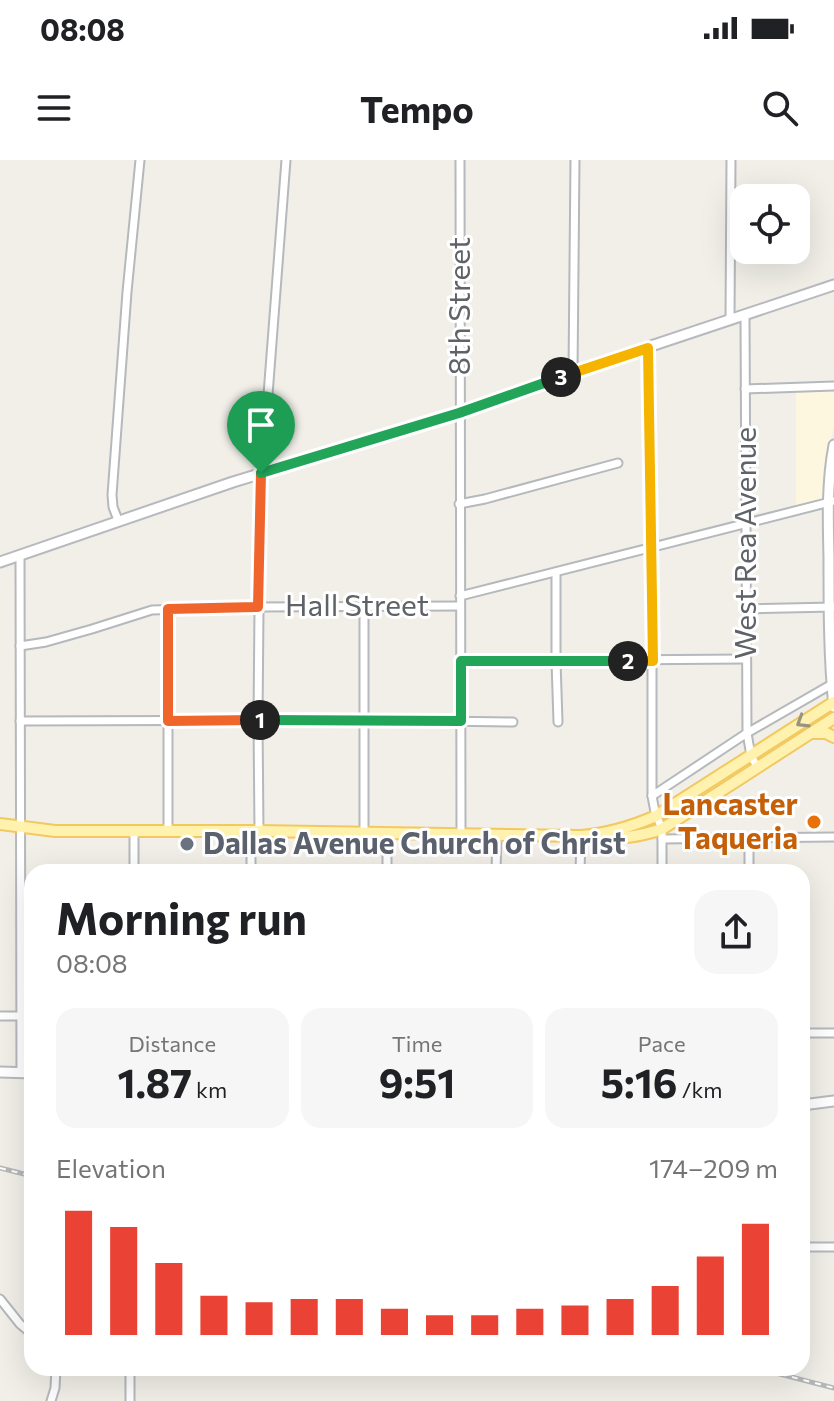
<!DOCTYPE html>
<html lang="en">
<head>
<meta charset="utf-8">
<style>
  body { margin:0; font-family:Commissioner,sans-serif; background:#f6f6f6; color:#202124; height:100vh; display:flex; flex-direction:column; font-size:30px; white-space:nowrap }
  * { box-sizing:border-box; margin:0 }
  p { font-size:26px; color:#757577 }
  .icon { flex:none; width:44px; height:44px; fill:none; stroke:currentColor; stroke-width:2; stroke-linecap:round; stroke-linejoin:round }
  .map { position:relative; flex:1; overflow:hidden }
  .side { position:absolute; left:24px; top:704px; width:786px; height:512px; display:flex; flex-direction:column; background:#fff; border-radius:24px; box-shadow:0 8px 32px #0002 }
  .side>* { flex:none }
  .tools { position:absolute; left:730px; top:24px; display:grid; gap:16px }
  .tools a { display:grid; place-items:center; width:80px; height:80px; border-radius:16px; background:#fff; box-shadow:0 8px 32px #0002; font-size:40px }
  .pin { position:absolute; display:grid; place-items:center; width:68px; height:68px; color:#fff; margin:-82px -34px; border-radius:50% 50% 50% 0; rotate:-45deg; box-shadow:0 0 8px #0007 }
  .pin .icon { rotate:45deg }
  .km { position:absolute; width:40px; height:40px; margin:-20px; border-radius:50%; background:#222; color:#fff; font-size:22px; line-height:40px; text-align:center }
  .round { display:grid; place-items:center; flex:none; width:84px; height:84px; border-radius:24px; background:#f6f6f6 }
  .overview { display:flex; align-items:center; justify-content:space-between; height:136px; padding:0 32px }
  h1 { font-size:44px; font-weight:700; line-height:60px }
  .metrics { display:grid; grid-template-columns:repeat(3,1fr); gap:12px; height:136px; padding:8px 32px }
  .metrics div { display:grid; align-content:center; border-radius:20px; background:#f6f6f6; text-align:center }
  .metrics b { font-size:40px; font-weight:700 }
  .metrics small { font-size:22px; font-weight:400 }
  .metrics p { font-size:22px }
  .chart { height:224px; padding:16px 32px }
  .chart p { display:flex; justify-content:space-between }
  .chart svg { width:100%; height:144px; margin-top:8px; stroke:#ea4335; stroke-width:6 }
  .status { display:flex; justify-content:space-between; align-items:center; height:56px; padding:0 40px; background:#fff; direction:ltr }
  .status svg { height:22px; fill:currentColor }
  header { display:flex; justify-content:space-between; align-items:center; height:104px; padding:0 32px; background:#fff; font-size:36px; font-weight:700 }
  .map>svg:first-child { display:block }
  .commercial { fill:#fef7e0 }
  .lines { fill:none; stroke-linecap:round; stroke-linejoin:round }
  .street-casing { stroke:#b5b8bc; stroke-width:11 }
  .secondary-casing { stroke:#b6babf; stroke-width:13 }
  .primary-casing { stroke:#f2c960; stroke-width:14 }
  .street { stroke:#fff; stroke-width:7 }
  .secondary { stroke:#fff; stroke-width:9 }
  .primary { stroke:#fff2af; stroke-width:10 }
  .rail-casing { stroke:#b6b7b8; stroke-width:5 }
  .rail { stroke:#fff; stroke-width:2; stroke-dasharray:6; stroke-linecap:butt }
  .oneway { stroke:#979581 }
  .split-1-casing { stroke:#fff; stroke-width:16 }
  .split-2-casing { stroke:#fff; stroke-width:16 }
  .split-3-casing { stroke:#fff; stroke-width:16 }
  .split-4-casing { stroke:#fff; stroke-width:16 }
  .split-1 { stroke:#f0652b; stroke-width:10 }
  .split-2 { stroke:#22a559; stroke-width:10 }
  .split-3 { stroke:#f5b400; stroke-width:10 }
  .split-4 { stroke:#22a559; stroke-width:10 }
  .food-dot { fill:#e8710a; stroke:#fff; stroke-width:3 }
  .worship-dot { fill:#6b7280; stroke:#fff; stroke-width:3 }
  .labels { text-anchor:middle; stroke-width:6; stroke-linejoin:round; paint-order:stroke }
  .street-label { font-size:30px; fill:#5f6368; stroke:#fff }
  .food-label { font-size:30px; font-weight:bold; fill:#c56008; stroke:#fff; text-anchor:end }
  .worship-label { font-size:30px; font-weight:bold; fill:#5b616d; stroke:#fff; text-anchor:start }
</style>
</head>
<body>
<div class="status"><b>08:08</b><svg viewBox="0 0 49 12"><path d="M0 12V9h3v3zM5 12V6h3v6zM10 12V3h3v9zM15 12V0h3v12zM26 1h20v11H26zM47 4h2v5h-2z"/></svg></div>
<header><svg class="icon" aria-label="menu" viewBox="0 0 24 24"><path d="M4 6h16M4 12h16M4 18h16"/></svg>Tempo<svg class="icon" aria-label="search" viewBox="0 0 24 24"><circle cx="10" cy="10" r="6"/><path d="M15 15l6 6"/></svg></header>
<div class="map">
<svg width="834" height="1241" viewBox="0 0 834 1241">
  <rect width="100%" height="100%" fill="#f1efe8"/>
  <!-- commercial -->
  <polygon class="commercial" points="796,229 834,229 834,267 824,306 823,338 820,341 796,347"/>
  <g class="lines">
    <!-- street casing -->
    <g class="street-casing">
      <g id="street">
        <polyline points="460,0 461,674"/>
        <polyline points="745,156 747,573 751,596 758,608"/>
        <polyline points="730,160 731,0"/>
        <polyline points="648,188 652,388 652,636 655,652 662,669 662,712"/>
        <polyline points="573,212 575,0"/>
        <polyline points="745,229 834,226"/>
        <polyline points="459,344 485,339 618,303"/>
        <polyline points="118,360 113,347 112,335 127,132 140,0"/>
        <polyline points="20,395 21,913"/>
        <polyline points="556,412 556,501 558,562"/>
        <polyline points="460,436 834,341"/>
        <polyline points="168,449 168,671"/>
        <polyline points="745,449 834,447"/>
        <polyline points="20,486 46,482 92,469 152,450 258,447 460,446"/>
        <polyline points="461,501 745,499"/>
        <polyline points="20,561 364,560 513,562"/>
        <polyline points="652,636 747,573 832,524"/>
        <polyline points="134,671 134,712"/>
        <polyline points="251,671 251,712"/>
        <polyline points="259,671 258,560 260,339 286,0"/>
        <polyline points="364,673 364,447"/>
        <polyline points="662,679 834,677"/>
        <polyline points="387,712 387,673"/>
        <polyline points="496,712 497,675"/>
        <polyline points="580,712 581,676"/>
        <polyline points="749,712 749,678"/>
        <polyline points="0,856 21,856"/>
        <polyline points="802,873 834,873"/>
        <polyline points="802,1087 834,1087"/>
        <polyline points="0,1139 20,1164 32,1174"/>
        <polyline points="130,1208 130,1241"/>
        <polyline points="51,1241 55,1228 56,1208"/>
      </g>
    </g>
    <!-- secondary casing -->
    <g class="secondary-casing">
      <g id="secondary">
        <path d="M 834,285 C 827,322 828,359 829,397 C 829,447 829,498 834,547"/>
        <polyline points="0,402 233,322 459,253 573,212 834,125"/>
        <polyline points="0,912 32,913"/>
        <polyline points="802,945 834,941"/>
      </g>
    </g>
    <!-- primary casing -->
    <g class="primary-casing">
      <g id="primary">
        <polyline points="813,573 826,573 834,577"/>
        <path d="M 0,664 L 55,671 L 256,671 L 581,676 C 606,674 633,666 656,656 L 834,542"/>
        <path d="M 599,675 C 622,680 640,676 662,669 L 834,558"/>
      </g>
    </g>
    <!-- street -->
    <use href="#street" class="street"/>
    <!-- secondary -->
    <use href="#secondary" class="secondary"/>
    <!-- primary -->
    <use href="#primary" class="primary"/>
    <!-- rail casing -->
    <g class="rail-casing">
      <g id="rail">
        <polyline points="0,1008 32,1016"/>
        <polyline points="757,1208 834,1228"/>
      </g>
    </g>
    <!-- rail -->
    <use href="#rail" class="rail"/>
  </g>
  <!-- one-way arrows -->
  <defs><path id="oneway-chevron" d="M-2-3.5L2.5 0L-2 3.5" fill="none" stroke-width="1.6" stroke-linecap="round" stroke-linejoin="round" transform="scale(2)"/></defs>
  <use class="oneway" href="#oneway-chevron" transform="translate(802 562) rotate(148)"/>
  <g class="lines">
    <!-- split-1 casing -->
    <g class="split-1-casing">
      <polyline id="split-1" points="260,560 168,561 168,449 258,447 261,313"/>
    </g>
    <!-- split-2 casing -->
    <g class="split-2-casing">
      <polyline id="split-2" points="260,560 461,561 461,501 628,501"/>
    </g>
    <!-- split-3 casing -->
    <g class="split-3-casing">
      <polyline id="split-3" points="561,217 648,188 653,501 628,501"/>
    </g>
    <!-- split-4 casing -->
    <g class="split-4-casing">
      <polyline id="split-4" points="261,313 459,253 561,217"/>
    </g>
    <!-- split-1 -->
    <use href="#split-1" class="split-1"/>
    <!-- split-2 -->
    <use href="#split-2" class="split-2"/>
    <!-- split-3 -->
    <use href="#split-3" class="split-3"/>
    <!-- split-4 -->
    <use href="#split-4" class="split-4"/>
  </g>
  <!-- markers -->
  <circle class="food-dot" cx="814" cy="662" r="8"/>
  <circle class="worship-dot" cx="187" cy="684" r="8"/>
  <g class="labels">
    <!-- street labels -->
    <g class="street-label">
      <text transform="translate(460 146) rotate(-90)" y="10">8th Street</text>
      <text transform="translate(746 383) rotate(-90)" y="10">West Rea Avenue</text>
      <text x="357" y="456">Hall Street</text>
    </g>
    <!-- food labels -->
    <g class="food-label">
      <text x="798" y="655">Lancaster<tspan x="798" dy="34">Taqueria</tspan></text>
    </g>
    <!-- worship labels -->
    <g class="worship-label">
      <text x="203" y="694">Dallas Avenue Church of Christ</text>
    </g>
  </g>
</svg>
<div class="tools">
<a><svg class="icon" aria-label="locate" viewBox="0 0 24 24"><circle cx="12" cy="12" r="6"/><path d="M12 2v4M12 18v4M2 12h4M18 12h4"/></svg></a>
</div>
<div class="pin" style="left:261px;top:313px;background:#1e9e55"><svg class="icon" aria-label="arrive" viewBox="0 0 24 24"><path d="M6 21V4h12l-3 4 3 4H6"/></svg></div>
<b class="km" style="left:260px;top:560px">1</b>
<b class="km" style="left:628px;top:501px">2</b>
<b class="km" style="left:561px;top:217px">3</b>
<section class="side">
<div class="overview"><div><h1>Morning run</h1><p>08:08</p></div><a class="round"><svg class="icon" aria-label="share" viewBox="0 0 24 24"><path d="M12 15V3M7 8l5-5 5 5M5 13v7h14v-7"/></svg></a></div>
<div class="metrics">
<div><p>Distance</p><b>1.87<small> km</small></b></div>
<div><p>Time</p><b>9:51</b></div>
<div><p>Pace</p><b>5:16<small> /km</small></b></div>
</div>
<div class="chart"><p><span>Elevation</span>174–209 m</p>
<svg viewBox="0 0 160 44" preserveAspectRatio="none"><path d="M5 44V6M15 44V11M25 44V22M35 44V32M45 44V34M55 44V33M65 44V33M75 44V36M85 44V38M95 44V38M105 44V36M115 44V35M125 44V33M135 44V29M145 44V20M155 44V10"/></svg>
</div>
</section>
</div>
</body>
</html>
